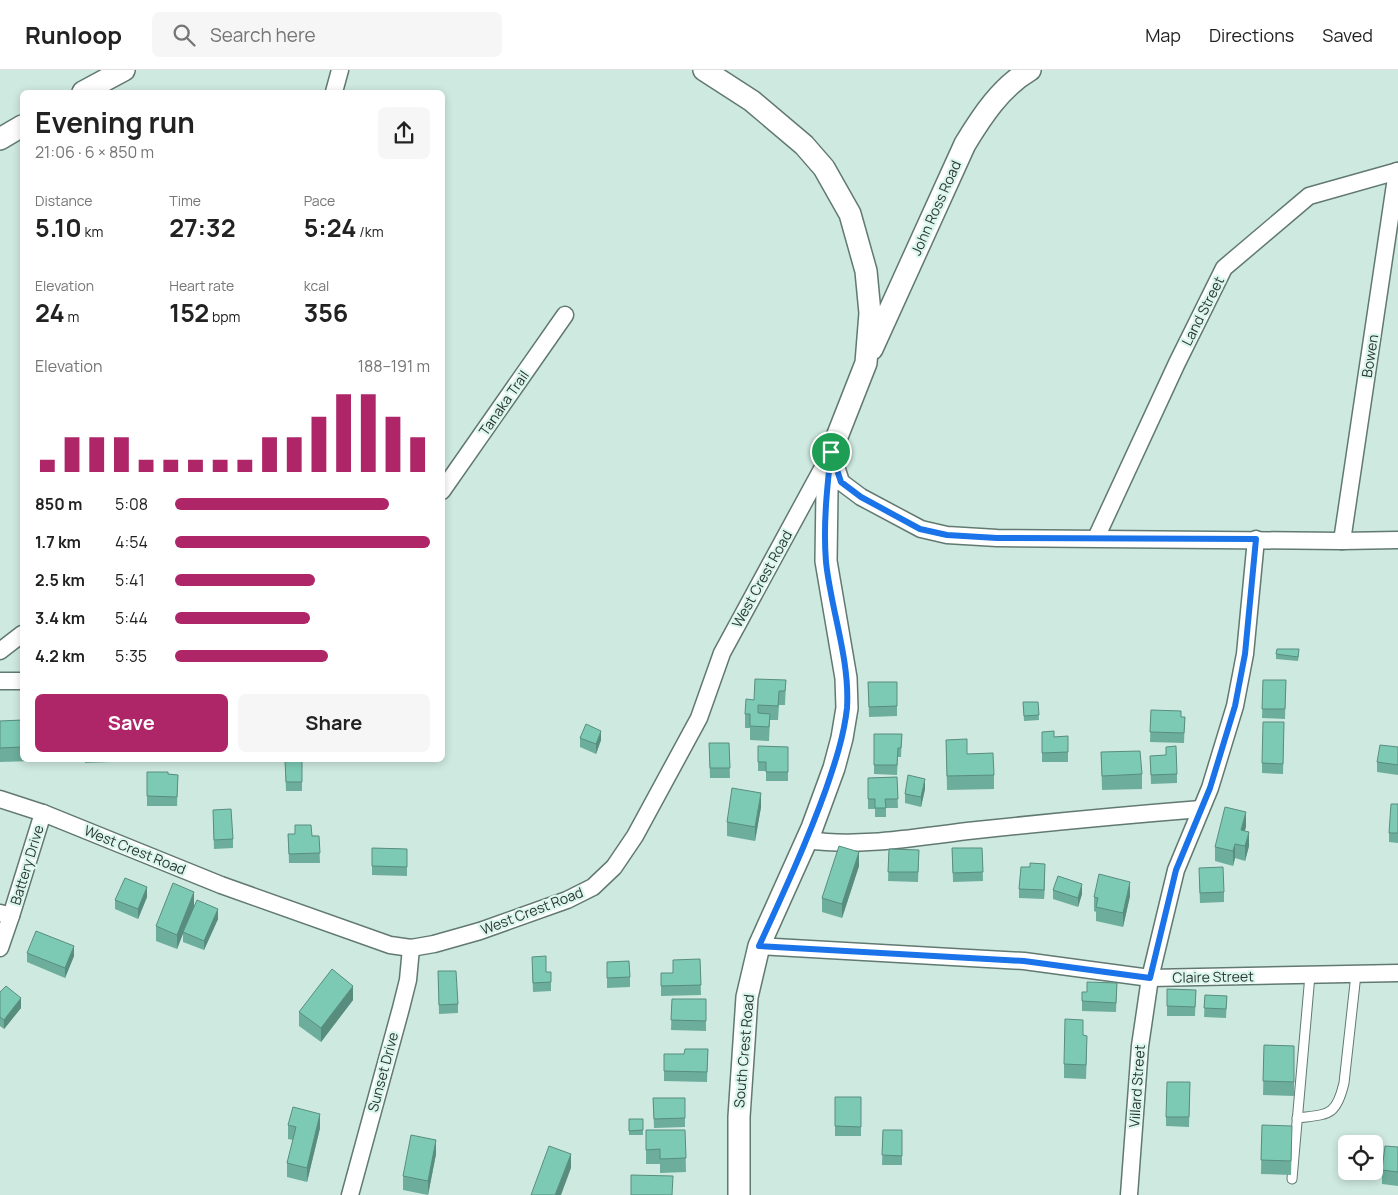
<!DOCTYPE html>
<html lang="en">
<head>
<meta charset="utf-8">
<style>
  body { margin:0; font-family:Manrope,sans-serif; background:#f6f6f6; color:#222; height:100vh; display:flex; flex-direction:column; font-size:19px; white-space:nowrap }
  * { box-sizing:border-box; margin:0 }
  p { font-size:16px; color:#767676 }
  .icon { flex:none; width:28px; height:28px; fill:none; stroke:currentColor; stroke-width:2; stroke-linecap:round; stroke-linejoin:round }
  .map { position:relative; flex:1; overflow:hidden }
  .sheet { position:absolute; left:20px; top:20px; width:425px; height:672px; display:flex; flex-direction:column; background:#fff; border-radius:8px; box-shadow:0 2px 8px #0003 }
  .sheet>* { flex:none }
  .controls { position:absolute; left:1338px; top:1065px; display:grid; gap:10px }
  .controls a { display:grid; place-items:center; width:45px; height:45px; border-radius:8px; background:#fff; box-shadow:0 2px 8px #0003; font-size:25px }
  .pin { position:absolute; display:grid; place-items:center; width:42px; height:42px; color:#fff; margin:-21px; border:2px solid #fff; border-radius:50%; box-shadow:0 1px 5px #0007 }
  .round { display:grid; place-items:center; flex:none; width:52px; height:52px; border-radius:8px; background:#f6f6f6 }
  .summary { display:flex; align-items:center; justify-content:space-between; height:85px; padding:0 15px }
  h1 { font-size:28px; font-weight:700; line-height:38px }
  .stats { display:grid; grid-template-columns:repeat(3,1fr); gap:8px; height:85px; padding:5px 15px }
  .stats div { display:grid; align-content:center }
  .stats b { font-size:25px; font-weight:700 }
  .stats small { font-size:14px; font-weight:400 }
  .stats p { font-size:14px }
  .chart { height:140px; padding:10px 15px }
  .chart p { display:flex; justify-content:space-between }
  .chart svg { width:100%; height:90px; margin-top:5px; stroke:#ae2668; stroke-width:6 }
  .action { display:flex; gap:10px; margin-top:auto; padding:10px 15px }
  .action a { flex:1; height:58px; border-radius:8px; background:#ae2668; color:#fff; font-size:20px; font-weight:700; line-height:58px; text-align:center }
  .action a+a { background:#f6f6f6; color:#222 }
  ul { padding:0 15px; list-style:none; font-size:16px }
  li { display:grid; grid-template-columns:80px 60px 1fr; align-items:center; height:38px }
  li i { height:12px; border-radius:6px; background:#ae2668 }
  header { display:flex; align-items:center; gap:30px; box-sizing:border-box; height:70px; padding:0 25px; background:#fff; border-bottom:1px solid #e0e0e0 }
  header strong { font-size:24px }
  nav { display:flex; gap:28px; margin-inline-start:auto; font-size:18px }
  .search { width:350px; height:45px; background:#f6f6f6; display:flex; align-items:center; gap:12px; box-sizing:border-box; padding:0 18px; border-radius:8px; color:#767676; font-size:19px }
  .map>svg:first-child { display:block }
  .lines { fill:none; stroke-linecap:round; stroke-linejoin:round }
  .service-casing { stroke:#617971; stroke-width:11 }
  .minor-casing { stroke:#617971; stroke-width:19 }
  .tertiary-casing { stroke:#617971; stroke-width:24 }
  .service { stroke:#fff; stroke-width:9 }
  .minor { stroke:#fff; stroke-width:16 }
  .tertiary { stroke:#fff; stroke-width:21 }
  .wall { fill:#6cae9b }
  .shaded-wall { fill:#588d7e }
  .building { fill:#7dcab4; stroke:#588d7e }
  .route-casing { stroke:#fff; stroke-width:10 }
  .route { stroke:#1a73e8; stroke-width:6 }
  .labels { text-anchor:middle; stroke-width:4.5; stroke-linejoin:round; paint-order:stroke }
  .street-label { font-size:14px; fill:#2b3632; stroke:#dbf6ed }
</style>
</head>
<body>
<header>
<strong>Runloop</strong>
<div class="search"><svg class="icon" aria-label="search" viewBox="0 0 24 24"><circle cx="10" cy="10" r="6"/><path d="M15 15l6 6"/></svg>Search here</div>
<nav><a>Map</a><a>Directions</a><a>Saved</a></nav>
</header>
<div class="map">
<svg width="1398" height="1125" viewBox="0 0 1398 1125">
  <rect width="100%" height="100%" fill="#cee9e0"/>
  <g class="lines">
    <!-- service casing -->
    <g class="service-casing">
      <g id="service">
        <path d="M 1297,1048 C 1328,1044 1336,1047 1344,1013 L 1356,904"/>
        <polyline points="1292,1109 1310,905"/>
      </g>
    </g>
    <!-- minor casing -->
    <g class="minor-casing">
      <g id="minor">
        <polyline points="334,22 340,0"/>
        <polyline points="833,387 841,412 861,427 921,459 947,465 997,468 1342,471 1398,470"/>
        <polyline points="442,421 565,245"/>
        <polyline points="1096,468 1177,293 1224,198 1309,126 1398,101"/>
        <polyline points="1342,471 1397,101"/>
        <polyline points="0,581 22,564"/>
        <polyline points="0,611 22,611"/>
        <polyline points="0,729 43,743 221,815 390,875 411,878 434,874 480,861 567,830 593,817 614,797 635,766 699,648 722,583 828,388"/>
        <path d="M 807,770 C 864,778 921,766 977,760 C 1052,752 1126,745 1201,739"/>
        <polyline points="0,843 11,846 0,878"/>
        <polyline points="11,846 43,743"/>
        <polyline points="759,876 1024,891 1150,908 1398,903"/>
        <polyline points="350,1125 401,938 408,910 411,878"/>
        <polyline points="1129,1125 1140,976 1150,908 1176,800 1210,718 1235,636 1245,584 1256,469"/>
      </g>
    </g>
    <!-- tertiary casing -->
    <g class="tertiary-casing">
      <g id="tertiary">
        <polyline points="704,0 752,31 804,75 824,98 850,144 866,201 870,243 866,293 831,382 827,421 826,491 846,608 847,638 842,668 834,698 812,758 759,876 747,927 739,1047 739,1125"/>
        <polyline points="83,22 124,0"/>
        <polyline points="0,69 22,56"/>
        <path d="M 872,279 L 965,74 C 982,46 1001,17 1030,0"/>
      </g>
    </g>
    <!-- service -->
    <use href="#service" class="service"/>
    <!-- minor -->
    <use href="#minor" class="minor"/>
    <!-- tertiary -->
    <use href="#tertiary" class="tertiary"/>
  </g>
  <!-- wall -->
  <g class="wall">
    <polygon points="1276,584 1299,584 1298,591 1276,589"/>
    <polygon points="786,610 785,635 779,635 778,650 770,650 769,671 750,670 750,658 745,658 745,644 754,630"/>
    <polygon points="1263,610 1286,610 1285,649 1262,648"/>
    <polygon points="868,612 897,612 897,646 869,647"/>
    <polygon points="1023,632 1038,632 1039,650 1024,651"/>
    <polygon points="1151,640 1181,647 1185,647 1184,673 1150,672"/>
    <polygon points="22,650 22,690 32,690 32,691 0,692 0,651"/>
    <polygon points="1284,652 1283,704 1262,703 1262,693"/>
    <polygon points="1042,662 1054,667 1068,666 1068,692 1042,692"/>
    <polygon points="874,664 902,664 901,687 898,687 897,705 874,704"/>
    <polygon points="580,668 601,670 596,684 580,677"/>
    <polygon points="946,670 967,684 994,705 994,719 947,720"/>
    <polygon points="709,673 729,673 730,708 710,708"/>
    <polygon points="758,676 788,677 788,711 766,711 766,701 758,701"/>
    <polygon points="1398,677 1398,705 1377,702 1377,692"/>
    <polygon points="1101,682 1142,704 1142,719 1102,720"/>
    <polygon points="1150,686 1177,704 1177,713 1151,714"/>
    <polygon points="85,690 112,690 112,692 85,693"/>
    <polygon points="285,690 302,690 302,721 286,721"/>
    <polygon points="147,702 168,704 178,705 177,736 147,736"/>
    <polygon points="897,707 898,738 886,738 886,747 875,747 875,739 868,739 868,708"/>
    <polygon points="925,719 921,737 905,733 905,724"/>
    <polygon points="1398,734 1398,773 1389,772 1389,763"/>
    <polygon points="761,737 755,771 727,766 727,752"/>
    <polygon points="213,749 233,769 233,778 214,779"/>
    <polygon points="1246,757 1244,761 1249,776 1245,791 1235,788 1233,796 1215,791 1215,777"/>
    <polygon points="288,764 319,766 320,793 289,793"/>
    <polygon points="372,778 407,779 407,806 372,805"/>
    <polygon points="952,778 982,778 983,811 953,812"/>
    <polygon points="889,779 919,780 918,812 888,811"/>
    <polygon points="859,796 842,848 822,842 822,828"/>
    <polygon points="1030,797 1045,804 1044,829 1019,828 1019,819"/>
    <polygon points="1199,808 1224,822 1224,832 1200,833"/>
    <polygon points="1053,820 1082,824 1078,837 1053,829"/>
    <polygon points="1130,826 1123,857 1096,851 1096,842 1094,841 1094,827"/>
    <polygon points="147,827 138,849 115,839 115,830"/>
    <polygon points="194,836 218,849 204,880 183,872 183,863 177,879 156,871 156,856"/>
    <polygon points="27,883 74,886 65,908 27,892"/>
    <polygon points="700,889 701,925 661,926 661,903 673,903"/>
    <polygon points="607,892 630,907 630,917 607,918"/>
    <polygon points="532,896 546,902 551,902 551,921 533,922"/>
    <polygon points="438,901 458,934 458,943 439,944"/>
    <polygon points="1117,913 1116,942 1082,941 1082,922 1087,922"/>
    <polygon points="1167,919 1196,920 1195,946 1167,946"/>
    <polygon points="0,922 21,938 4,959 0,956"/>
    <polygon points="1205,925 1227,926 1226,948 1204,947"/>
    <polygon points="672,929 706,929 706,961 671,960"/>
    <polygon points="353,930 321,972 299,956 299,942"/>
    <polygon points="1083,966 1087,980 1086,1009 1064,1008 1064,994"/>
    <polygon points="1264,975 1294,976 1294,1026 1263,1025"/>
    <polygon points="708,979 707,1012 664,1011 664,984 684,984"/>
    <polygon points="1190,1012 1189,1057 1166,1056 1166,1047"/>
    <rect x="835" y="1027" width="26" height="39"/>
    <polygon points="685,1028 685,1057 654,1058 653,1029"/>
    <rect x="629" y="1049" width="14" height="16"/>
    <polygon points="288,1055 320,1058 307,1112 287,1107 287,1093 293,1070 288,1069"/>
    <polygon points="1262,1055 1292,1070 1291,1105 1261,1104"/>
    <polygon points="646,1060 685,1060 686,1102 660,1103 660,1094 646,1094"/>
    <polygon points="883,1060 902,1060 902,1095 882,1095"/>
    <polygon points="1398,1077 1398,1116 1382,1114 1382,1100"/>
    <polygon points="436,1084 428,1125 403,1120 403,1106"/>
  </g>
  <!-- shaded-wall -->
  <g class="shaded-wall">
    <polygon points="601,661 601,670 596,684 596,674"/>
    <polygon points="925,709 925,719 921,737 921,727"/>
    <polygon points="761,723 761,737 755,771 755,757"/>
    <polygon points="1246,742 1246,757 1241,774 1241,760"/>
    <polygon points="1249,762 1249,776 1245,791 1245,776"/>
    <polygon points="1235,774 1235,788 1233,796 1233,781"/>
    <polygon points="859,782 859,796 842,848 842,834"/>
    <polygon points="1045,794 1045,804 1044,829 1044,820"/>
    <polygon points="1130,812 1130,826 1123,857 1123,843"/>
    <polygon points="1082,814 1082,824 1078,837 1078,828"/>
    <polygon points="147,817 147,827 138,849 138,839"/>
    <polygon points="194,822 194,836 177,879 177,865"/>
    <polygon points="218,839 218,849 204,880 204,871"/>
    <polygon points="74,876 74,886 65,908 65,898"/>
    <polygon points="353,916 353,930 321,972 321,958"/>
    <polygon points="21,928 21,938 4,959 4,950"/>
    <polygon points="320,1044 320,1058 307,1112 307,1098"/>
    <polygon points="436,1070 436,1084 428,1125 428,1111"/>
    <polygon points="571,1084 571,1098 561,1125 555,1125"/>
  </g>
  <!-- building -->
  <g class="building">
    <polygon points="1277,579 1299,579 1298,587 1276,584"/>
    <polygon points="755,609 786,610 785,621 779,621 778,636 758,635 758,643 770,644 769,657 750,656 750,644 745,644 746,629 754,630"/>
    <polygon points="1263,610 1286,610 1285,639 1262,639"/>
    <polygon points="868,612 897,612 897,636 869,637"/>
    <polygon points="1023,632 1038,632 1039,645 1024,646"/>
    <polygon points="1151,640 1181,641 1181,647 1185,647 1184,663 1150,662"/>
    <polygon points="22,650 22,677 0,678 0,651"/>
    <polygon points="1263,652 1284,652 1283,694 1262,693"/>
    <polygon points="586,654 601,661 596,674 580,668"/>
    <polygon points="1054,661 1054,667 1068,666 1068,682 1042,683 1042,662"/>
    <polygon points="874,664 902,664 901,678 898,678 897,695 874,695"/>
    <polygon points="967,669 967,684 993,683 994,705 947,706 946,670"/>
    <polygon points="709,673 729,673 730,698 710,698"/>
    <polygon points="1380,675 1398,677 1398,695 1377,692"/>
    <polygon points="758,676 788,677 788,702 766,702 766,692 758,692"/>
    <polygon points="1176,676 1177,704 1151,705 1150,686 1166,685 1166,677"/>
    <polygon points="1140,681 1142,704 1102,706 1101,682"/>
    <polygon points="285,690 302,690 302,712 286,712"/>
    <polygon points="147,702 168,702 168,704 178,705 177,727 147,726"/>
    <polygon points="908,705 925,709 921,727 905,724"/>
    <polygon points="897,707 898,729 885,729 886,738 875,738 875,729 868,729 868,708"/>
    <polygon points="732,718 761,723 755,757 727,752"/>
    <polygon points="1391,734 1398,734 1398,763 1389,763"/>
    <polygon points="1225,737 1246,742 1241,760 1249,762 1245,776 1235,774 1233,781 1215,777"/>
    <polygon points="231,739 233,769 214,770 213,740"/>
    <polygon points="295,755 311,755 312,766 319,766 320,783 289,784 288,764 295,764"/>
    <polygon points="839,776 859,782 842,834 822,828"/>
    <polygon points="372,778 407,779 407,797 372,796"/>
    <polygon points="952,778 982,778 983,802 953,803"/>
    <polygon points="889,779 919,780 918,802 888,802"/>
    <polygon points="1030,793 1045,794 1044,820 1019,819 1021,797 1030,797"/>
    <polygon points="1223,797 1224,822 1200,823 1199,798"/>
    <polygon points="1099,804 1130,812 1123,843 1096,837 1098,828 1094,827"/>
    <polygon points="1058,806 1082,814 1078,828 1053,820"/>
    <polygon points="125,808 147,817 138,839 115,830"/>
    <polygon points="173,813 194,822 177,865 156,856"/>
    <polygon points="197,830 218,839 204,871 183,862"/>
    <polygon points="36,861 74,876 65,898 27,883"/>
    <polygon points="546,886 546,902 551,902 551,912 533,913 532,887"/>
    <polygon points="700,889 701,915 661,916 661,903 673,903 673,890"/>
    <polygon points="629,891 630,907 607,908 607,892"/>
    <polygon points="332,899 353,916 321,958 299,942"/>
    <polygon points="438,901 456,901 458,934 439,935"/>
    <polygon points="1087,912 1117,913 1116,933 1082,931 1082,922 1087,922"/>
    <polygon points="6,916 21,928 4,950 0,947 0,922"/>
    <polygon points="1167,919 1196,920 1195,937 1167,936"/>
    <polygon points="1205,925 1227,926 1226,939 1204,938"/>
    <polygon points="672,929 706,929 706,951 671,950"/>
    <polygon points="1065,949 1083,950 1083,965 1087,966 1086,995 1064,994"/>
    <polygon points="1264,975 1294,976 1294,1012 1263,1011"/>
    <polygon points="685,979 708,979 707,1002 664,1001 664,984 684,984"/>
    <polygon points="1167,1012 1190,1012 1189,1047 1166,1047"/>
    <polygon points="835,1027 861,1027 861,1057 835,1056"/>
    <polygon points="653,1028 685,1028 685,1048 654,1049"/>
    <polygon points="293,1037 320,1044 307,1098 287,1093 296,1057 288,1055"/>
    <polygon points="629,1049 643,1049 643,1060 629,1061"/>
    <polygon points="1262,1055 1292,1056 1291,1091 1261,1090"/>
    <polygon points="646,1060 685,1060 686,1088 660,1089 660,1079 646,1080"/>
    <polygon points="883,1060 902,1060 902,1086 882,1085"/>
    <polygon points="411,1065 436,1070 428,1111 403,1106"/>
    <polygon points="549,1076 571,1084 555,1125 531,1125"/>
    <polygon points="1385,1076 1398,1077 1398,1102 1382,1100"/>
    <polygon points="631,1105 673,1106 672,1125 631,1125"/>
  </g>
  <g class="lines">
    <!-- route casing -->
    <g class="route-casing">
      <path id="route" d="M 831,382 L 841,412 L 861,427 L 920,459 L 947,465 L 997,468 L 1256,469 L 1245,584 L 1235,636 L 1210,718 L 1176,800 L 1150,908 L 1024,891 L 759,876 C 783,824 807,772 826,719 C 835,693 844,666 847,638 C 850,589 831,540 826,492 C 823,456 827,418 831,382 Z"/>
    </g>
    <!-- route -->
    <use href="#route" class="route"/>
  </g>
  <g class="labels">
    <!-- street labels -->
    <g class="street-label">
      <text transform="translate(936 138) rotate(-66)" y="5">John Ross Road</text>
      <text transform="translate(1203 241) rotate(-63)" y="5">Land Street</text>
      <text transform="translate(1370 286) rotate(-81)" y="5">Bowen</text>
      <text transform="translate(504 333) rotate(-55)" y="5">Tanaka Trail</text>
      <text transform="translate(762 509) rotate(-61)" y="5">West Crest Road</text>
      <text transform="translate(135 780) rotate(22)" y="5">West Crest Road</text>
      <text transform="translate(27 795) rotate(-73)" y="5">Battery Drive</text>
      <text transform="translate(532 841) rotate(-21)" y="5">West Crest Road</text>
      <text transform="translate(1213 907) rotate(-1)" y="5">Claire Street</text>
      <text transform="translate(744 981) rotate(-85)" y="5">South Crest Road</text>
      <text transform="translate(383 1002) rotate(-75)" y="5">Sunset Drive</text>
      <text transform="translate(1137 1016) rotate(-86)" y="5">Villard Street</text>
    </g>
  </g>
</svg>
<div class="controls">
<a><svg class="icon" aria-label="locate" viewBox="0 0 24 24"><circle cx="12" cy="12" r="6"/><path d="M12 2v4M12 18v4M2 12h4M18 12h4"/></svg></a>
</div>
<div class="pin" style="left:831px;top:382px;background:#1e9e55"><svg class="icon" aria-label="arrive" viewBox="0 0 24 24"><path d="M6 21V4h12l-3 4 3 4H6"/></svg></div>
<section class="sheet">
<div class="summary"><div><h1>Evening run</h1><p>21:06 · 6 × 850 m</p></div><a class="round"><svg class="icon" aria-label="share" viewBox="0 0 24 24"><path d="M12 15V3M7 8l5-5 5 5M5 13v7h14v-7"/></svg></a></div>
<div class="stats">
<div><p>Distance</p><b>5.10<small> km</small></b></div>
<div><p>Time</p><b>27:32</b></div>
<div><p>Pace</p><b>5:24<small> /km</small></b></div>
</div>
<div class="stats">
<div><p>Elevation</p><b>24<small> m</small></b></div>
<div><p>Heart rate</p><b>152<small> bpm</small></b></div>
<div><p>kcal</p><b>356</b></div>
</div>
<div class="chart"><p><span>Elevation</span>188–191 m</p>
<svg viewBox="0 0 160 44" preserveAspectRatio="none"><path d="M5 44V38M15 44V27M25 44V27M35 44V27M45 44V38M55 44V38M65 44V38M75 44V38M85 44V38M95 44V27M105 44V27M115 44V17M125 44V6M135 44V6M145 44V17M155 44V27"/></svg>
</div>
<ul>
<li><b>850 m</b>5:08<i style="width:84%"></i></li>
<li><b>1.7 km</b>4:54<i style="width:100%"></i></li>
<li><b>2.5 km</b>5:41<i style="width:55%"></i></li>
<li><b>3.4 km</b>5:44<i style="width:53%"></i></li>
<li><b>4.2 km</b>5:35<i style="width:60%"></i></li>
</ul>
<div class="action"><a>Save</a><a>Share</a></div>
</section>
</div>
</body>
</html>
